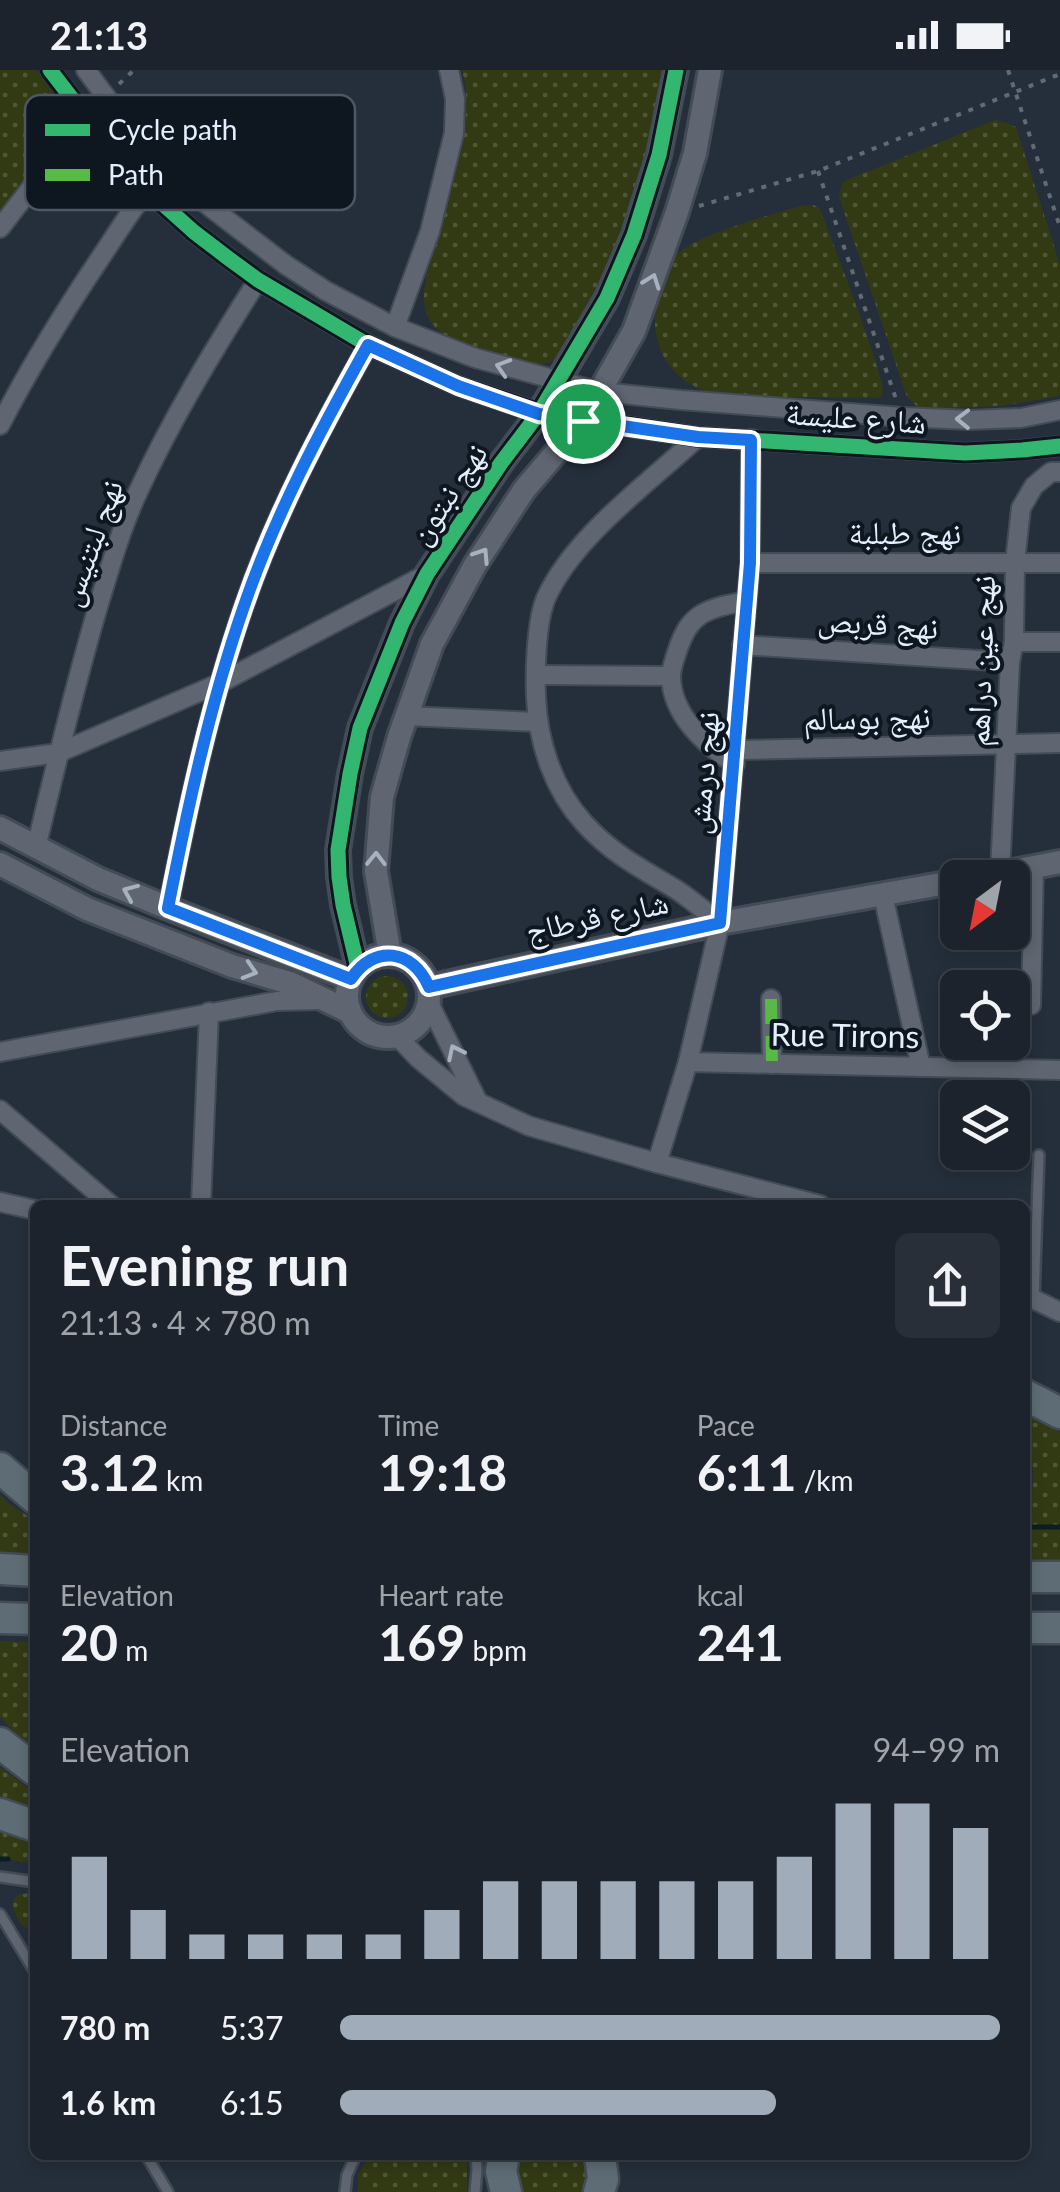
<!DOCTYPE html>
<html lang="en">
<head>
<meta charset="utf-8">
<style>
  body { margin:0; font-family:Lato,"Noto Naskh Arabic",sans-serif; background:#292f38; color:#f1f3f6; height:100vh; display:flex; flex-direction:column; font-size:38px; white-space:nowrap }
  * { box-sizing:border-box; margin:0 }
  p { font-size:32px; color:#a0a4a9 }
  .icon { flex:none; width:55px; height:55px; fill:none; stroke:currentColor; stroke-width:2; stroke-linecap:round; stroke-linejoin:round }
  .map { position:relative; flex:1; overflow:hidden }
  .sheet { position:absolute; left:30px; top:1130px; width:1000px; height:960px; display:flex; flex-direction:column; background:#1c232c; border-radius:15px; box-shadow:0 5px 15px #0003,0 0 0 2px #3a4048 }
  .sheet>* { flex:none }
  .needle { width:65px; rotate:212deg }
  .fabs { position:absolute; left:940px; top:790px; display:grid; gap:20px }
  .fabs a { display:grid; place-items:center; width:90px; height:90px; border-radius:15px; background:#1c232c; box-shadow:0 5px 15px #0003,0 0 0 2px #3a4048; font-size:50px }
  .pin { position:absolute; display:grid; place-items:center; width:85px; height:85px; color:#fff; margin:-42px; border:5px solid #fff; border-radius:50%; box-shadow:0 2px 10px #0007 }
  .round { display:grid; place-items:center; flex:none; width:105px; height:105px; border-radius:15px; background:#292f38 }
  .headline { display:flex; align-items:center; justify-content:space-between; height:170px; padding:0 30px }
  h1 { font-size:55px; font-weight:700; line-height:75px }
  .figures { display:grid; grid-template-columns:repeat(3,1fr); gap:15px; height:170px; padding:10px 30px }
  .figures div { display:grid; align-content:center }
  .figures b { font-size:50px; font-weight:700 }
  .figures small { font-size:28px; font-weight:400 }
  .figures p { font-size:28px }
  .chart { height:280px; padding:20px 30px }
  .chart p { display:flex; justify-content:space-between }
  .chart svg { width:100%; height:180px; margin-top:10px; stroke:#a0acba; stroke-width:6 }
  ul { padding:0 30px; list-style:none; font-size:32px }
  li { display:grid; grid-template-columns:160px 120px 1fr; align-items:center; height:75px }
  li i { height:25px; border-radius:12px; background:#a0acba }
  .status { display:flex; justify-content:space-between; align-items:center; height:70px; padding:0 50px; background:#1c232c; direction:ltr }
  .status svg { height:28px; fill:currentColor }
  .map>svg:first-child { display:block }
  .grass { fill:url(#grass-dots) }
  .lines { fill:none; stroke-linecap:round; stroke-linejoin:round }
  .stream { stroke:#0c1e23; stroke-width:5 }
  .service-casing { stroke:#424b56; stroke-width:14 }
  .minor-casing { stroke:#424b56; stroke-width:22 }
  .tertiary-casing { stroke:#424b56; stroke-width:28 }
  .trunk-casing { stroke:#424b56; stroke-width:35 }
  .path { stroke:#636a74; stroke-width:4; stroke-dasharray:5 8; stroke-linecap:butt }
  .service { stroke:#5f6671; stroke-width:9 }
  .minor { stroke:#5f6671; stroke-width:18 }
  .tertiary { stroke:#5f6671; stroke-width:22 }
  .trunk { stroke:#5e6c75; stroke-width:30 }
  .quiet { stroke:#58b947; stroke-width:12; stroke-dasharray:25 12; stroke-linecap:butt }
  .cycleway-casing { stroke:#0e1620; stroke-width:21 }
  .cycleway { stroke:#33b770; stroke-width:15 }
  .oneway { stroke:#a8b1bf }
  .route-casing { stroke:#fff; stroke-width:20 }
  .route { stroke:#1a73e8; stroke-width:12 }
  .labels { text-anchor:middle; stroke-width:8; stroke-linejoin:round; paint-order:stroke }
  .street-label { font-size:32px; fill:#e3effe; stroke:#0e1620 }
  .key { fill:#0e1620; stroke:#4e5763; stroke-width:2.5 }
  .key-label { font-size:28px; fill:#e3effe }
</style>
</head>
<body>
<div class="status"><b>21:13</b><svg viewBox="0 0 49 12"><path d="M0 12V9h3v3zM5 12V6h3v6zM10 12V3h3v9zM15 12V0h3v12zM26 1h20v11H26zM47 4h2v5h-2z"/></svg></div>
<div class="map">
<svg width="1060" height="2122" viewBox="0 0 1060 2122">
  <defs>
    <pattern id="grass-dots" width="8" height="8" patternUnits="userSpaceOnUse" patternTransform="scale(2.5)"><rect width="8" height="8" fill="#323a14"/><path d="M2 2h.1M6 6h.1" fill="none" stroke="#505737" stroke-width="1.8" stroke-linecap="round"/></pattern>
  </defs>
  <rect width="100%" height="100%" fill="#252f3b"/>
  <!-- grass -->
  <g class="grass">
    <path d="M 0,0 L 36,0 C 50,20 69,38 69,64 L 0,150 Z"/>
    <path d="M 462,0 L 666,0 C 655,54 644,110 625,163 C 615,191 600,219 586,245 C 578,260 571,280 556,289 C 529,304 501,288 476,279 C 451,271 426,260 424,231 C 423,214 430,195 434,179 C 448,125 477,54 462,0 Z"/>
    <polygon points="995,50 1007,53 1016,57 1060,195 1060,326 999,336 920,339 907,327 839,127 842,114 847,110"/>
    <path d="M 814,135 L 819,138 L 822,144 C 830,166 886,310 883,322 C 883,325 880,326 879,328 C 845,327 812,327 778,327 C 756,327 730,329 709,322 C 660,307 646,261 660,217 C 664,203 667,192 678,183 C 703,163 767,146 800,136 Z"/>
    <circle cx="387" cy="927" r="21"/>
    <polygon points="1025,1344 1060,1362 1060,1497 1025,1498 1025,1442 1032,1425 1033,1401 1025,1364"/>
    <polygon points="0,1425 12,1436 35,1450 35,1491 0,1489"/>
    <polygon points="0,1571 35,1572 35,1684 0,1647"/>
    <polygon points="0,1697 35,1723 35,1750 0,1737"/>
    <polygon points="0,1748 35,1763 35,1794 0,1788"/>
    <path d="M 35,1822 L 35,1857 L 28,1859 C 18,1853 14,1843 13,1832 L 17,1825 Z"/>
    <polygon points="369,2085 467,2085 467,2122 358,2122 358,2105"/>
    <polygon points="515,2085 587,2085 589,2114 584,2122 518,2122 512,2092"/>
  </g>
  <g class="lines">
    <!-- stream -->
    <g class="stream">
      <polyline points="1025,1457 1060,1457"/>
      <polyline points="0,1789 8,1789"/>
    </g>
    <!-- service casing -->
    <g class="service-casing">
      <g id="service">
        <polyline points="1034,1229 1039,1085"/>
        <polyline points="0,1807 35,1812"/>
        <polyline points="0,1844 35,1902"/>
        <polyline points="146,2085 168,2122"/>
        <polyline points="345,2122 347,2105 356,2085"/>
        <polyline points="475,2122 477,2100 476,2085"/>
      </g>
    </g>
    <!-- minor casing -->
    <g class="minor-casing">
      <g id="minor">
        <polyline points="50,0 110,78 146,119 194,162 228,188 258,210 368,275 458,316 539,343 698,367 965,383 1022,380 1060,376"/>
        <polyline points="86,0 135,66 165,99 214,140 286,195 326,221 395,257 475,288 601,322 681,330 902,347 970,350 1021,348 1060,340"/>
        <polyline points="0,158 86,47"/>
        <polyline points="395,257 430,161 454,63 455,29 449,0"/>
        <path d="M 0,355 C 30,297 64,242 101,187 C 121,157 140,126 165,99"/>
        <path d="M 698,367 C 649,413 574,466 546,528 C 536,552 535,601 536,627 C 538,672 553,719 584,753 C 612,784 642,799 677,820 C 692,830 706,842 720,853"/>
        <polyline points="750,493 1060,493"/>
        <polyline points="1014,572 1060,572"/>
        <polyline points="742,575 1010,592"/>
        <polyline points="536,605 671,606"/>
        <polyline points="407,646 537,652"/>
        <polyline points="736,680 1060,673"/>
        <polyline points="0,691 58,683 220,613 427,504"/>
        <path d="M 735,694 C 705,675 672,645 671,607 C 671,597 676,585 679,576 C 684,563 689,552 702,544 C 716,536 731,534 747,531"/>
        <path d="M 36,778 C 55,698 74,619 97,540 C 109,501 120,461 137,424 C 171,350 214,279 258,210"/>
        <polyline points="1000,803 1010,592 1014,572 1015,492 1021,438 1034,416 1051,402 1060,402"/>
        <polyline points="883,825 921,997"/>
        <path d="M 168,838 C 188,737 210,634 244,536 C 275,445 321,359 368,275"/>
        <polyline points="771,929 772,994"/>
        <polyline points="429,933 478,1032"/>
        <polyline points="1031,935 1034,797"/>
        <polyline points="398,967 418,988 464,1026 529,1056 657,1093 820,1135"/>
        <polyline points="0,982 277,931 320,930"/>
        <polyline points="688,992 1060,1000"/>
        <polyline points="0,1040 111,1135"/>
        <polyline points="657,1093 688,992 720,853 750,493 751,369"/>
        <polyline points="0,1132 35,1140"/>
        <polyline points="201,1135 209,942"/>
        <polyline points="1025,1225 1060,1242"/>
      </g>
    </g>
    <!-- tertiary casing -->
    <g class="tertiary-casing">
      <g id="tertiary">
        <polyline points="0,758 98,809 168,838 351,909"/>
        <polyline points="0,794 87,839 232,896 290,913 350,942"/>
        <polyline points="976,808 1060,792"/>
        <polyline points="390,885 376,801 382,727 399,667 432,574 475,495 524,420 583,351 634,261 677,142 695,83 710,0"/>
        <circle cx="388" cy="926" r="41"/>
        <polyline points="358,898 343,835 339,807 338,780 350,704 360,658 402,553 427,504 501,393 539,343 607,228 634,165 659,85 676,0"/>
        <polyline points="429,917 720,853 958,811"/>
      </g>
    </g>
    <!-- trunk casing -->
    <g class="trunk-casing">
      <g id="trunk">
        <polyline points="1025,1325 1060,1343"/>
        <polyline points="0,1398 35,1428"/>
        <polyline points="0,1499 35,1501"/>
        <polyline points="1025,1507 1060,1507"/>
        <polyline points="0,1548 35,1549"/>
        <polyline points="1025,1558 1060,1558"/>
        <polyline points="0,1673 35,1700"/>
        <polyline points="0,1744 35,1756"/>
        <polyline points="504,2085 501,2101 506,2122"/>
        <polyline points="599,2122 603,2109 600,2085"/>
      </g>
    </g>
    <!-- path -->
    <g class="path">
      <polyline points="1008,0 1060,157"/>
      <polyline points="119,14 134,0"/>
      <polyline points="818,101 896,329"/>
      <polyline points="699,136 818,101 1060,4"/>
    </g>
    <!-- service -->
    <use href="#service" class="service"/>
    <!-- minor -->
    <use href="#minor" class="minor"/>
    <!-- tertiary -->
    <use href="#tertiary" class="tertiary"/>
    <!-- trunk -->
    <use href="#trunk" class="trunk"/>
    <!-- quiet -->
    <polyline class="quiet" points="771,929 772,994"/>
    <!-- cycleway casing -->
    <g class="cycleway-casing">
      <g id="cycleway">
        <polyline points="50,0 110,78 146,119 194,162 228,188 258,210 368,275 458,316 539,343 698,367 965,383 1022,380 1060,376"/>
        <polyline points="358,898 343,835 339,807 338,780 350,704 360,658 402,553 427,504 501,393 539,343 607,228 634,165 659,85 676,0"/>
      </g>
    </g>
    <!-- cycleway -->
    <use href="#cycleway" class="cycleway"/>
  </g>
  <!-- one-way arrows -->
  <defs><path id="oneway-chevron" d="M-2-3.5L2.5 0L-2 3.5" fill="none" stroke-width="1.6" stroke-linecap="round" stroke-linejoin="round" transform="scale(2.5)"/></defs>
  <g class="oneway">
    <use href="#oneway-chevron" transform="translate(652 211) rotate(-70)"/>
    <use href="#oneway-chevron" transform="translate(503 297) rotate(-163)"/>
    <use href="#oneway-chevron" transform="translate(963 349) rotate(-179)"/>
    <use href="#oneway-chevron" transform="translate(482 485) rotate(-57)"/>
    <use href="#oneway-chevron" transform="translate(376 789) rotate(-89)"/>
    <use href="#oneway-chevron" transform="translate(130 822) rotate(-157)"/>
    <use href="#oneway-chevron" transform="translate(250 901) rotate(17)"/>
    <use href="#oneway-chevron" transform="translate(455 982) rotate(-116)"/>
  </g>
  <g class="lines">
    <!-- route casing -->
    <g class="route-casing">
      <path id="route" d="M 368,275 L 458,316 L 539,344 L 698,367 L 751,370 L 750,493 L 720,853 L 429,917 C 413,879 374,874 351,909 L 168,838 C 188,736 210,634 244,536 C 275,445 321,359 368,275 Z"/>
    </g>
    <!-- route -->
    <use href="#route" class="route"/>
  </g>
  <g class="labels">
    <!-- street labels -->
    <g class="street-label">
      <text transform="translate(856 348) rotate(4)" y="11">شارع عليسة</text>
      <text transform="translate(448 424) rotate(-56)" y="11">نهج نبتون</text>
      <text x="905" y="474">نهج طبلبة</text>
      <text transform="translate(91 473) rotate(-70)" y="11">نهج لبتنيس</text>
      <text transform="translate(878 554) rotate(4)" y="11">نهج قربص</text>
      <text transform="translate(981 591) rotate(-88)" y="11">نهج عين دراهم</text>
      <text transform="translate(867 648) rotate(-1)" y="11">نهج بوسالم</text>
      <text transform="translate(703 703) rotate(-85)" y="11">نهج درمش</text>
      <text transform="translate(597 847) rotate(-12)" y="11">شارع قرطاج</text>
      <text transform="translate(845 966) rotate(1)" y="11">Rue Tirons</text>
    </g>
  </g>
  <!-- legend -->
  <rect x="25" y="25" width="330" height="115" rx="15" class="key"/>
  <rect x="45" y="54" width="45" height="12" fill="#33b770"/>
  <rect x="45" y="99" width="45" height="12" fill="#58b947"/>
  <g class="key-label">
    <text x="108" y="70">Cycle path</text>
    <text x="108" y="115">Path</text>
  </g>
</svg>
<div class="fabs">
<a><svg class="needle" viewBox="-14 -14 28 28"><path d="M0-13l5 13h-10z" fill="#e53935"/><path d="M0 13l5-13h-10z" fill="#a0a4a9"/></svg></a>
<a><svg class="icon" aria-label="locate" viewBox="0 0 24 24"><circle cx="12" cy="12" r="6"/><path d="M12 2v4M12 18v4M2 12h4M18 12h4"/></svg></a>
<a><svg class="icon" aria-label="layers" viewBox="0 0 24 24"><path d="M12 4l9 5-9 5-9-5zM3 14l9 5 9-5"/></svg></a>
</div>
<div class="pin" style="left:583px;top:351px;background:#1e9e55"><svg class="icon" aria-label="arrive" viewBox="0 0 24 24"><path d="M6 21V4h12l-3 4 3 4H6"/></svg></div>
<section class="sheet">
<div class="headline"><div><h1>Evening run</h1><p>21:13 · 4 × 780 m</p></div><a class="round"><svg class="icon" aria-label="share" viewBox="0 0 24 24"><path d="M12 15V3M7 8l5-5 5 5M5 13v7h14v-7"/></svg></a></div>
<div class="figures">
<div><p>Distance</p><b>3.12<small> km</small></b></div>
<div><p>Time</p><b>19:18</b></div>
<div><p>Pace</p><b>6:11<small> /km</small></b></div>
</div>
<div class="figures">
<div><p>Elevation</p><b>20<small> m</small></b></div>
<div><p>Heart rate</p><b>169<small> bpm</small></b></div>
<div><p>kcal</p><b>241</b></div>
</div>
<div class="chart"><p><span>Elevation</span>94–99 m</p>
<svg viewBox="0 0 160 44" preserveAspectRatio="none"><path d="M5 44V19M15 44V32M25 44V38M35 44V38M45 44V38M55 44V38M65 44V32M75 44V25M85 44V25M95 44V25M105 44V25M115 44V25M125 44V19M135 44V6M145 44V6M155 44V12"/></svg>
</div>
<ul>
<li><b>780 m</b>5:37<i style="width:100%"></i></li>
<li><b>1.6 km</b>6:15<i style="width:66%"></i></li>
</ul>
</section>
</div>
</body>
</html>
